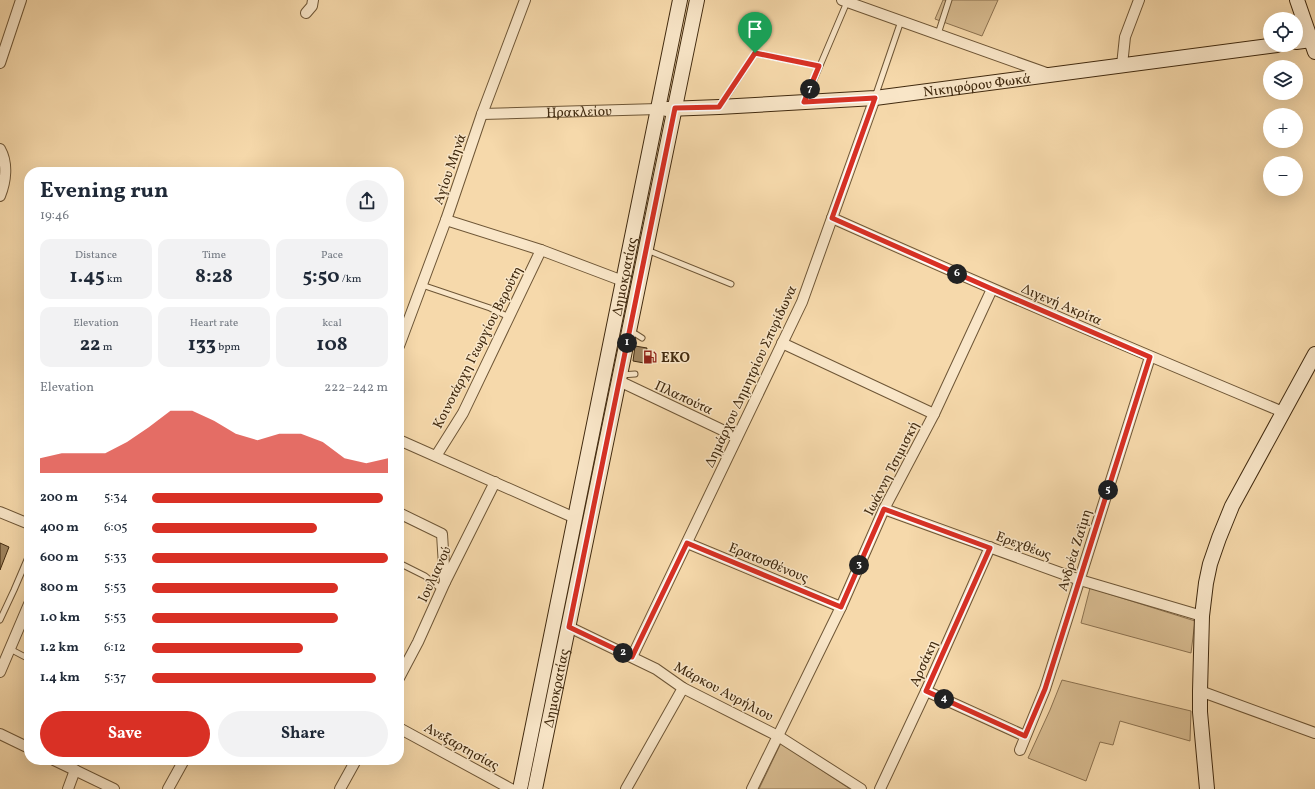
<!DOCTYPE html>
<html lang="en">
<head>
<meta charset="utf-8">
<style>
  body { margin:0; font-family:Vollkorn,serif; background:#f2f2f3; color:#1f2937; height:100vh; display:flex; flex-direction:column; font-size:15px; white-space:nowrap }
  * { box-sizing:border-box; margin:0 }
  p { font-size:13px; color:#747a83 }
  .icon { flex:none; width:22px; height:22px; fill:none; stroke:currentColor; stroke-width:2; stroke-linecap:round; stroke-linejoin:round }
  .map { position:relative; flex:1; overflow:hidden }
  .panel { position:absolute; left:24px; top:167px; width:380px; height:598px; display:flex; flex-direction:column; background:#fff; border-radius:16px; box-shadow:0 4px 16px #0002 }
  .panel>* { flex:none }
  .buttons { position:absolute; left:1263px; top:12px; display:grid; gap:8px }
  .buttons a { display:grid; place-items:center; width:40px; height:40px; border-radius:50%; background:#fff; box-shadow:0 4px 16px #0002; font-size:20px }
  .pin { position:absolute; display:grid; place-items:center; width:34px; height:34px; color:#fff; margin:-41px -17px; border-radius:50% 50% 50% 0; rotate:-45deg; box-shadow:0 0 4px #0007 }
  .pin .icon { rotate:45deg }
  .km { position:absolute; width:20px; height:20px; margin:-10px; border-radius:50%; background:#222; color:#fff; font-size:11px; line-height:20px; text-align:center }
  .round { display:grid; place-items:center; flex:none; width:42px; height:42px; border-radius:21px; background:#f2f2f3 }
  .headline { display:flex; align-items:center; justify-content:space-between; height:68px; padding:0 16px }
  h1 { font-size:22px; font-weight:700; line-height:30px }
  .stats { display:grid; grid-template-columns:repeat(3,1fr); gap:6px; height:68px; padding:4px 16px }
  .stats div { display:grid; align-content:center; border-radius:10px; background:#f2f2f3; text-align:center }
  .stats b { font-size:20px; font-weight:700 }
  .stats small { font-size:11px; font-weight:400 }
  .stats p { font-size:11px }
  .chart { height:112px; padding:8px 16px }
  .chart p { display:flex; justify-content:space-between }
  .chart svg { width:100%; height:72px; margin-top:4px; fill:#d93025; opacity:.7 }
  .primary-button { display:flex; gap:8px; margin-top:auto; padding:8px 16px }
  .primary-button a { flex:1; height:46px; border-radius:24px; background:#d93025; color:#fff; font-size:16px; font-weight:700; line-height:46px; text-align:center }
  .primary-button a+a { background:#f2f2f3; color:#1f2937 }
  ul { padding:0 16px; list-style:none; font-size:13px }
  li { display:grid; grid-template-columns:64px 48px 1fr; align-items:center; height:30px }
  li i { height:10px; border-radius:5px; background:#d93025 }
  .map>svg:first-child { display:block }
  .green { fill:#d7bb90; stroke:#8c7250 }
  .building { fill:#9f8560; stroke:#412a0f }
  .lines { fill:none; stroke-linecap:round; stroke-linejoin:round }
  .lane-casing { stroke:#6e5636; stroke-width:7 }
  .street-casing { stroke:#6e5636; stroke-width:12 }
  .secondary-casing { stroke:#412a0f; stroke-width:16 }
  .lane { stroke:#f9e6c8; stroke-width:5 }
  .street { stroke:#f9e6c8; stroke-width:10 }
  .secondary { stroke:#f9e6c8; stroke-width:14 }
  .route-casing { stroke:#fff; stroke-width:8 }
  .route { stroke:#d93025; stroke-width:5 }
  .labels { text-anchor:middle; stroke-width:3; stroke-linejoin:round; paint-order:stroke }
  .street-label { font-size:14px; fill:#412a0f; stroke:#f9e6c8 }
  .poi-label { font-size:14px; font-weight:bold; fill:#412a0f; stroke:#f9e6c8; text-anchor:start }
</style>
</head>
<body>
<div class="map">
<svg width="1315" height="789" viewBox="0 0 1315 789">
  <rect width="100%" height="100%" fill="#f6d9ab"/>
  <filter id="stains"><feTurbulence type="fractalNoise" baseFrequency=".005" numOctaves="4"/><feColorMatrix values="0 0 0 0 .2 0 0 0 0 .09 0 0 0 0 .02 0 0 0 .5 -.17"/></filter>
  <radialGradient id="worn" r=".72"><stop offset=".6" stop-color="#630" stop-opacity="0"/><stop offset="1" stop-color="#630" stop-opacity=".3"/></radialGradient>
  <!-- green -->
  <g class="green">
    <polygon points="943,0 998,0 982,36 935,19"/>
    <polygon points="1090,588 1195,621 1191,653 1081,623"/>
    <polygon points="1062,680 1191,711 1190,741 1120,721 1113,745 1100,742 1086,781 1028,758 1050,710"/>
    <polygon points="781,743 850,789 759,789"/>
  </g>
  <!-- building -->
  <g class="building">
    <polygon points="635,346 647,348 644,363 633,361"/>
    <polygon points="0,543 9,547 0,570"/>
  </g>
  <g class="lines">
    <!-- lane casing -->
    <g class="lane-casing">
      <g id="lane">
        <polyline points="938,34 949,0"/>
        <polyline points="875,97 901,21"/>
        <polyline points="805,101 847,2"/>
        <polyline points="721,105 755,53 819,66"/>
        <polyline points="647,250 731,284"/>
        <polyline points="422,285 490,308 509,317"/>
        <polyline points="631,331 642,338"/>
        <polyline points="621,375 635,374"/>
        <polyline points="399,563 425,576 442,590"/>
        <polyline points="0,620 14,590 29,555"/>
        <polyline points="10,649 29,659"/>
      </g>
    </g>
    <!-- street casing -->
    <g class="street-casing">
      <g id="street">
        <polyline points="842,0 1049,74"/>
        <polyline points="306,13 312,6 313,0"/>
        <polyline points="0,63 21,0"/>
        <polyline points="1122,65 1125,37 1139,0"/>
        <path id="s1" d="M 482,114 L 658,109"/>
        <path d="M 0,149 C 8,163 6,181 0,196"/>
        <path d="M 832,218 C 982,285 1132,349 1283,412"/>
        <polyline points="446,220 541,250 623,281"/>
        <polyline points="782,343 934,414"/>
        <polyline points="399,346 446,220 482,114 525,0"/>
        <polyline points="619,381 737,437"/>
        <polyline points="399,440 575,518"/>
        <polyline points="436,456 463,413 541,250"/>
        <polyline points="884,509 1080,580 1202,616"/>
        <polyline points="0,512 29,524"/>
        <polyline points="399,513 442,534 445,582"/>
        <polyline points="687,543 841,607"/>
        <polyline points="569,627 656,669 683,688 778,736 861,789"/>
        <polyline points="632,657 802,302 875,98"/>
        <polyline points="0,672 29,604"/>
        <polyline points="399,678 418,642 445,582 495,482"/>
        <polyline points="926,691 1025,736"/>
        <polyline points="1200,691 1315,733"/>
        <polyline points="399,728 511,789"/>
        <polyline points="0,734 29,748"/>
        <polyline points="1020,750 1045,689 1150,357"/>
        <polyline points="54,760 114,789"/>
        <polyline points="68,789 75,770"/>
        <polyline points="168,789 184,760"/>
        <polyline points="340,789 356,760"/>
        <polyline points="626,789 683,688"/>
        <polyline points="752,789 841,607 884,509 934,414 992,289"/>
        <polyline points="880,789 926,691 990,547"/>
      </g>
    </g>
    <!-- secondary casing -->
    <g class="secondary-casing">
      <g id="secondary">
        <polyline points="1297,0 1315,52"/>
        <polyline points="1296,42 1311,40"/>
        <path id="s2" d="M 667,109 L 719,107 L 875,98 L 1277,45"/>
        <path id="s3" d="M 520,789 L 680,0"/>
        <path id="s4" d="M 535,789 L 697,0"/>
        <polyline points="1207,789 1200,712 1200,691 1202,616 1206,583 1210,564 1219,538 1232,506 1315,354"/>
      </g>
    </g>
    <!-- lane -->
    <use href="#lane" class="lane"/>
    <!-- street -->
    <use href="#street" class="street"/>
    <!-- secondary -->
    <use href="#secondary" class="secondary"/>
  </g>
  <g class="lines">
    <!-- route casing -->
    <g class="route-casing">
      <polygon id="route" points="755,53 819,66 804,102 875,98 832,218 992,289 1150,357 1045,689 1025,736 926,691 990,548 884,509 841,607 687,543 632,657 569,627 675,108 719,107"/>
    </g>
    <!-- route -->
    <use href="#route" class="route"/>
  </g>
  <!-- icons -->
  <defs>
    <g id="fuel-bare" transform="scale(1.08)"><path d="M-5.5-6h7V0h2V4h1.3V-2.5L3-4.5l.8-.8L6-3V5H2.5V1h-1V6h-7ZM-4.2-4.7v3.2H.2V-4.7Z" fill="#8f2418" stroke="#f9e6c8" stroke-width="2.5" paint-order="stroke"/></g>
  </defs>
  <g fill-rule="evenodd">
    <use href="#fuel-bare" x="650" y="357"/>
  </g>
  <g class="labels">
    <!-- street labels -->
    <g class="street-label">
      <text dy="5" stroke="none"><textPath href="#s2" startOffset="311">Νικηφόρου Φωκά</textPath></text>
      <text dy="5" stroke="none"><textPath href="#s1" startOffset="97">Ηρακλείου</textPath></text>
      <text transform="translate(449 169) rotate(-71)" y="5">Αγίου Μηνά</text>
      <text dy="5" stroke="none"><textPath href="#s3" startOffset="523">Δημοκρατίας</textPath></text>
      <text transform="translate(1062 304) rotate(23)" y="5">Διγενή Ακρίτα</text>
      <text transform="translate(477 347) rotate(-63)" y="5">Κοινοτάρχη Γεωργίου Βερούτη</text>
      <text transform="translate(750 376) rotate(-65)" y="5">Δημάρχου Δημητρίου Σπυρίδωνα</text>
      <text transform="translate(684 397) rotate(25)" y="5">Πλαπούτα</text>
      <text transform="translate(891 468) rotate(-63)" y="5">Ιωάννη Τσιμισκή</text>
      <text transform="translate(1024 545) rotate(20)" y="5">Ερεχθέως</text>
      <text transform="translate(1074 550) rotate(-73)" y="5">Ανδρέα Ζαϊμη</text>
      <text transform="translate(769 562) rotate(22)" y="5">Ερατοσθένους</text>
      <text transform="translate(434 574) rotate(-65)" y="5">Ιουλιανού</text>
      <text transform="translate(923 663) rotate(-66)" y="5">Αρσάκη</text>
      <text dy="5" stroke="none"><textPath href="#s4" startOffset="103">Δημοκρατίας</textPath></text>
      <text transform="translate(724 691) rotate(28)" y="5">Μάρκου Αυρήλιου</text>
      <text transform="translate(462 746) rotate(29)" y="5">Ανεξαρτησίας</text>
    </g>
    <!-- poi labels -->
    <g class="poi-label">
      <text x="661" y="362">EKO</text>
    </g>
  </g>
  <rect width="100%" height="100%" filter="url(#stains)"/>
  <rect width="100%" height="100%" fill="url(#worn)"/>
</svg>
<div class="buttons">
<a><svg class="icon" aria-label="locate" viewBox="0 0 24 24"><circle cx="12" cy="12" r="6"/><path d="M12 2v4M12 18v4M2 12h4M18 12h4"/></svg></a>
<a><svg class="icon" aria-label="layers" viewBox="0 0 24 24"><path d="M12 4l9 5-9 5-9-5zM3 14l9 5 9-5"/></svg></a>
<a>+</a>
<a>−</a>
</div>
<div class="pin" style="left:755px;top:53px;background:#1e9e55"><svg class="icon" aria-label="arrive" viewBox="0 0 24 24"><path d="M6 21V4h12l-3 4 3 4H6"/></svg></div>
<b class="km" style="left:627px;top:343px">1</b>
<b class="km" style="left:623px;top:653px">2</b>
<b class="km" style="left:859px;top:565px">3</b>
<b class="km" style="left:944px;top:699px">4</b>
<b class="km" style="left:1108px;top:490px">5</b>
<b class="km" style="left:957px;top:274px">6</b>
<b class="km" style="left:810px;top:89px">7</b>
<section class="panel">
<div class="headline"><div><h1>Evening run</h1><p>19:46</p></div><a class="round"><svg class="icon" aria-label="share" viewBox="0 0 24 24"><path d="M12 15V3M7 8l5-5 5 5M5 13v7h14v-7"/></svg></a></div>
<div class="stats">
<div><p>Distance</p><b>1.45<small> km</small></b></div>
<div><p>Time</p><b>8:28</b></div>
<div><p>Pace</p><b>5:50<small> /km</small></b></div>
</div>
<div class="stats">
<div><p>Elevation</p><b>22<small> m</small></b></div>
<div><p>Heart rate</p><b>133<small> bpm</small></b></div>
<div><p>kcal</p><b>108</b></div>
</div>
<div class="chart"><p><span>Elevation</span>222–242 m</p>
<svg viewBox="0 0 160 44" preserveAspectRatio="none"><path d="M0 44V35L10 32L20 32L30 32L40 25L50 16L60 6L70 6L80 12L90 20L100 24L110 20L120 20L130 25L140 35L150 38L160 35V44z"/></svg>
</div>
<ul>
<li><b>200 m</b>5:34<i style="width:98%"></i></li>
<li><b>400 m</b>6:05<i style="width:70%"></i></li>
<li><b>600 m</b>5:33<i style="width:100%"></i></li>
<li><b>800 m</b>5:53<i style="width:79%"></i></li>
<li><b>1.0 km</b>5:53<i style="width:79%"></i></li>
<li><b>1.2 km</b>6:12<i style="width:64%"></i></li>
<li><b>1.4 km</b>5:37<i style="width:95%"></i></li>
</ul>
<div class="primary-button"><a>Save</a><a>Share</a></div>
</section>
</div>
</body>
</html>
